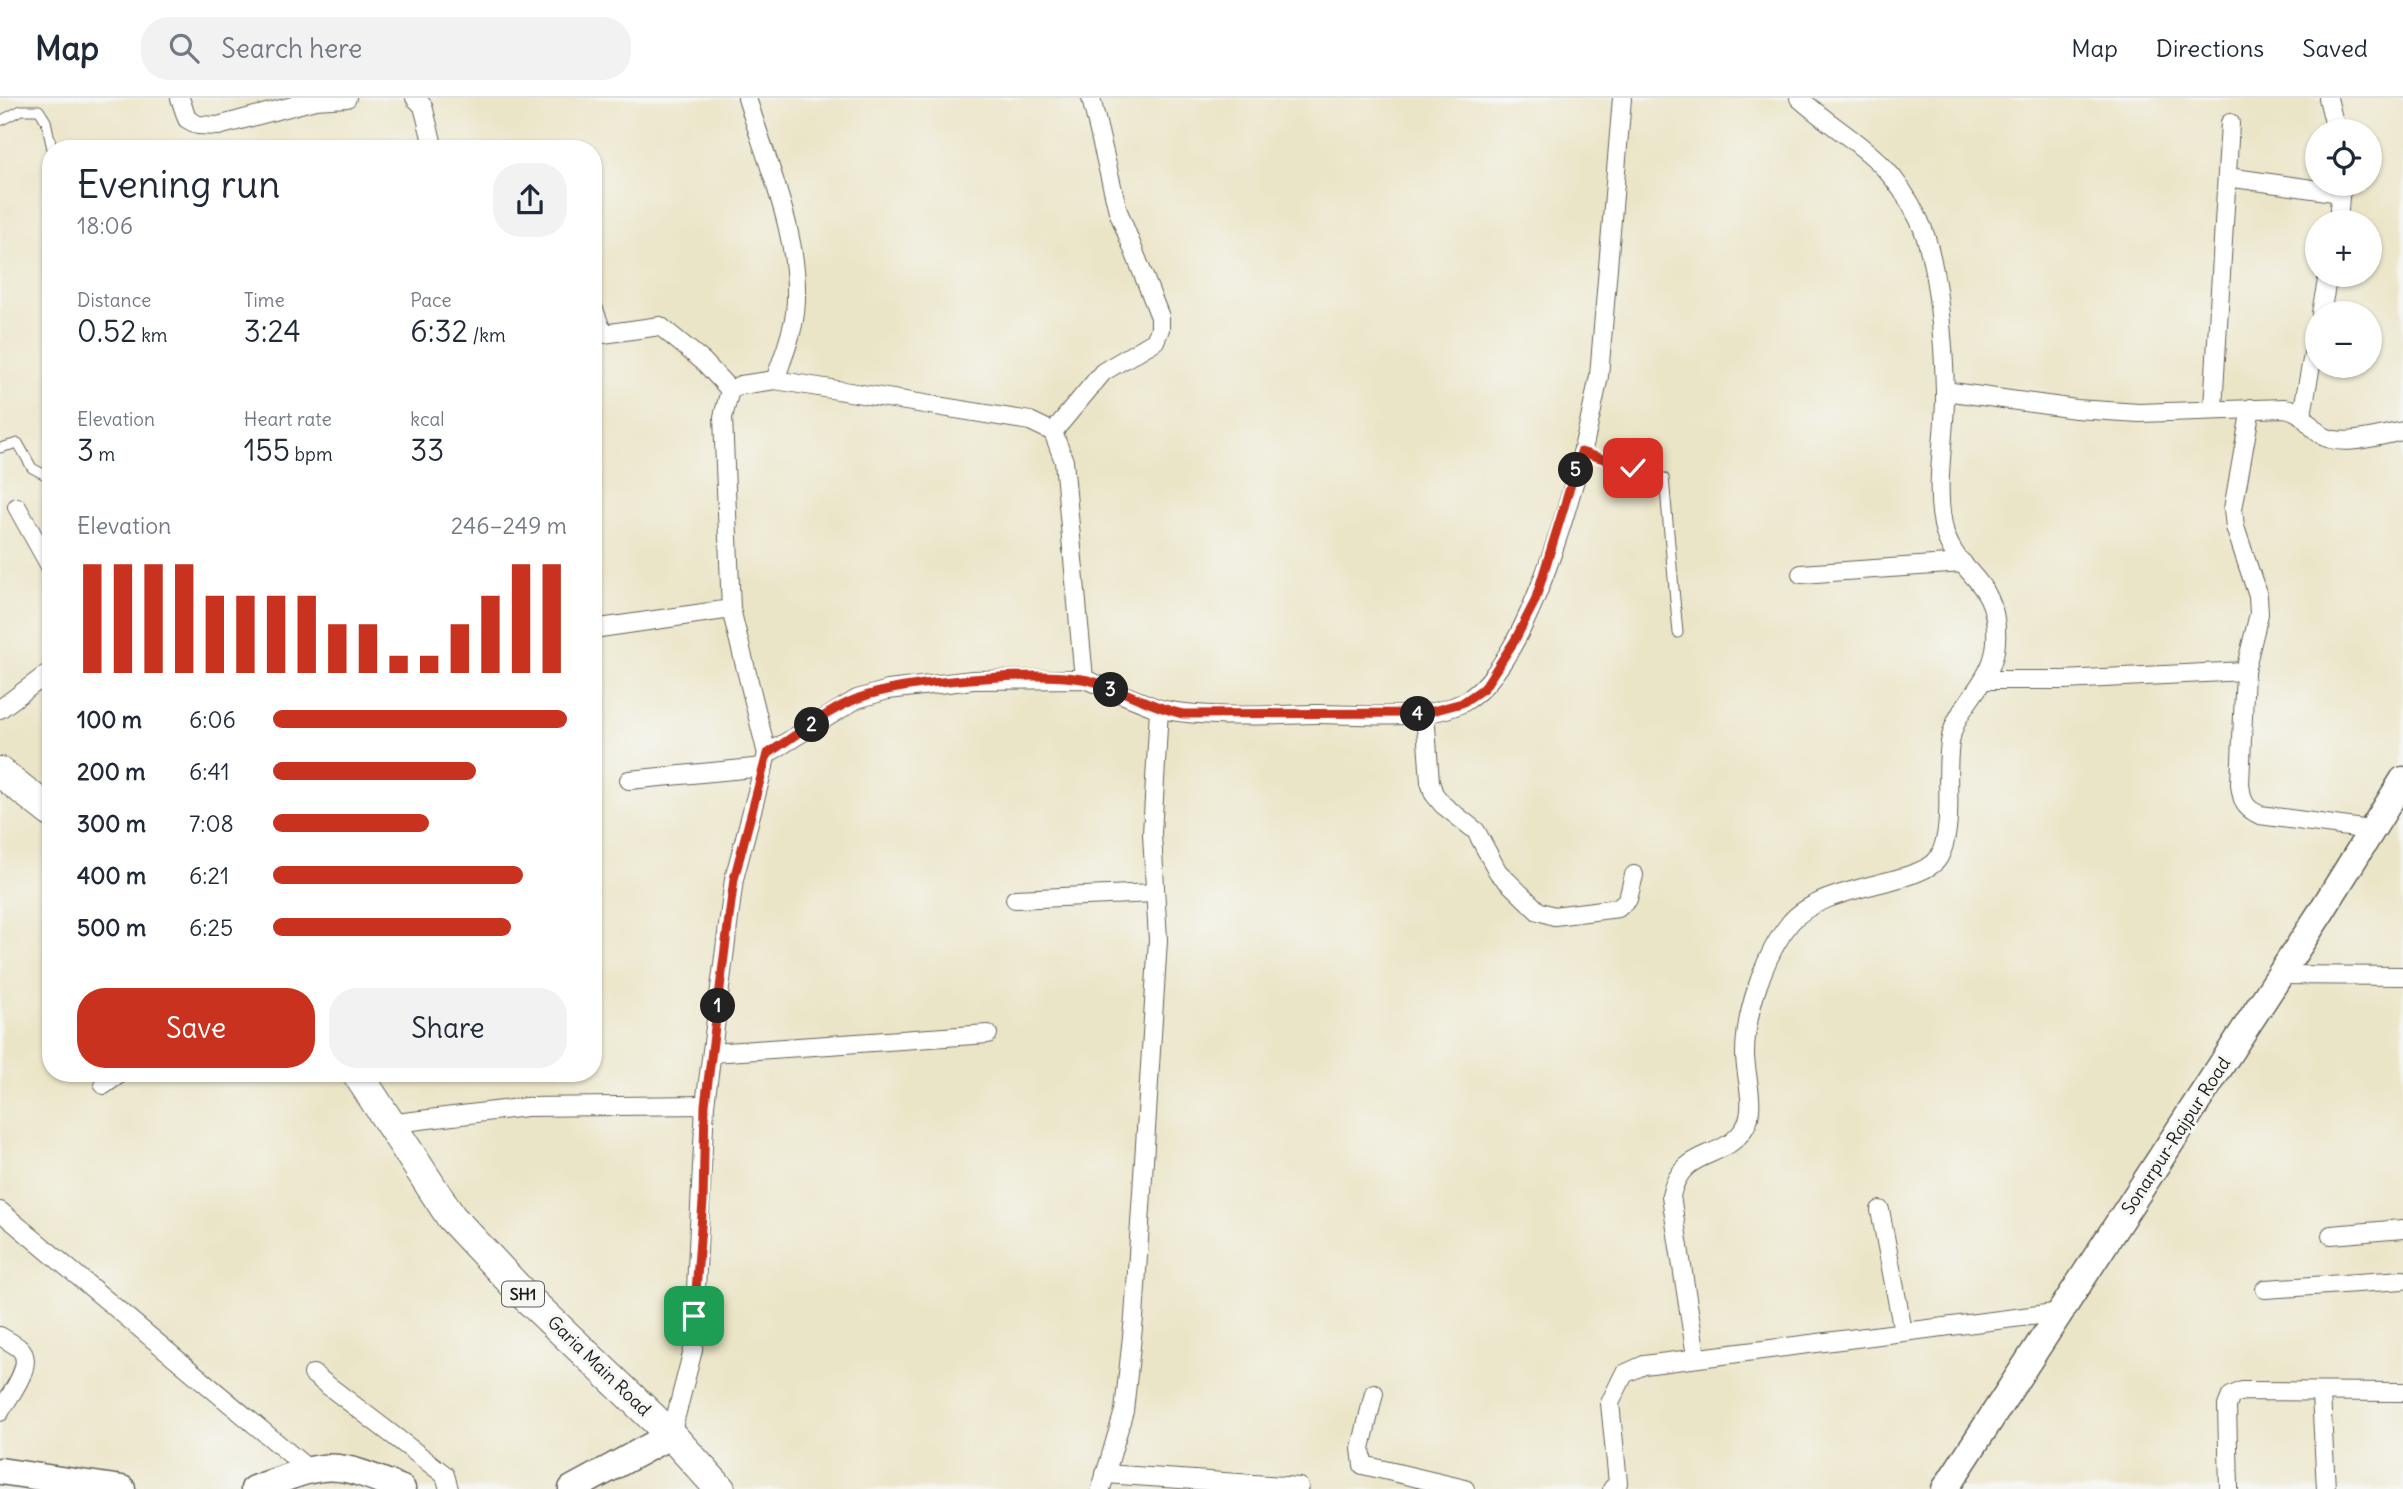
<!DOCTYPE html>
<html lang="en">
<head>
<meta charset="utf-8">
<style>
  body { margin:0; font-family:Delius,sans-serif; background:#f2f2f3; color:#1f2937; height:100vh; display:flex; flex-direction:column; font-size:26px; white-space:nowrap }
  * { box-sizing:border-box; margin:0 }
  p { font-size:23px; color:#747a83 }
  .icon { flex:none; width:38px; height:38px; fill:none; stroke:currentColor; stroke-width:2; stroke-linecap:round; stroke-linejoin:round }
  .map { position:relative; flex:1; overflow:hidden }
  .panel { position:absolute; left:42px; top:42px; width:560px; height:942px; display:flex; flex-direction:column; background:#fff; border-radius:28px; box-shadow:0 2px 5px #0004 }
  .panel>* { flex:none }
  .buttons { position:absolute; left:2305px; top:21px; display:grid; gap:14px }
  .buttons a { display:grid; place-items:center; width:77px; height:77px; border-radius:50%; background:#fff; box-shadow:0 2px 5px #0004; font-size:35px }
  .pin { position:absolute; display:grid; place-items:center; width:60px; height:60px; color:#fff; margin:-30px; border-radius:14px; box-shadow:0 4px 10px #0006 }
  .km { position:absolute; width:35px; height:35px; margin:-18px; border-radius:50%; background:#222; color:#fff; font-size:19px; line-height:35px; text-align:center }
  .round { display:grid; place-items:center; flex:none; width:74px; height:74px; border-radius:28px; background:#f2f2f3 }
  .summary { display:flex; align-items:center; justify-content:space-between; height:119px; padding:0 35px }
  h1 { font-size:38px; font-weight:600; line-height:52px }
  .stats { display:grid; grid-template-columns:repeat(3,1fr); gap:10px; height:119px; padding:7px 35px }
  .stats div { display:grid; align-content:center }
  .stats b { font-size:30px; font-weight:600 }
  .stats small { font-size:19px; font-weight:400 }
  .stats p { font-size:19px }
  .chart { height:196px; padding:14px 35px }
  .chart p { display:flex; justify-content:space-between }
  .chart svg { width:100%; height:126px; margin-top:7px; stroke:#c8321e; stroke-width:6 }
  .button { display:flex; gap:14px; margin-top:auto; padding:14px 35px }
  .button a { flex:1; height:80px; border-radius:28px; background:#c8321e; color:#fff; font-size:28px; font-weight:600; line-height:80px; text-align:center }
  .button a+a { background:#f2f2f3; color:#1f2937 }
  ul { padding:0 35px; list-style:none; font-size:23px }
  li { display:grid; grid-template-columns:112px 84px 1fr; align-items:center; height:52px }
  li i { height:18px; border-radius:9px; background:#c8321e }
  header { display:flex; align-items:center; gap:42px; box-sizing:border-box; height:98px; padding:0 35px; background:#fff; border-bottom:2px solid #e0e1e3 }
  header strong { font-size:33px }
  nav { display:flex; gap:38px; margin-inline-start:auto; font-size:24px }
  .search { width:490px; height:63px; background:#f2f2f3; display:flex; align-items:center; gap:18px; box-sizing:border-box; padding:0 24px; border-radius:28px; color:#747a83; font-size:26px }
  .map>svg:first-child { display:block }
  .lines { fill:none; stroke-linecap:round; stroke-linejoin:round }
  .service-casing { stroke:#646258; stroke-width:11 }
  .minor-casing { stroke:#646258; stroke-width:20 }
  .secondary-casing { stroke:#646258; stroke-width:29 }
  .primary-casing { stroke:#646258; stroke-width:32 }
  .service { stroke:#fff; stroke-width:9 }
  .minor { stroke:#fff; stroke-width:18 }
  .secondary { stroke:#fff; stroke-width:26 }
  .primary { stroke:#fff; stroke-width:30 }
  .route-casing { stroke:#fff; stroke-width:14 }
  .route { stroke:#c8321e; stroke-width:9 }
  .labels { text-anchor:middle; stroke-width:6; stroke-linejoin:round; paint-order:stroke }
  .shield { fill:#f6f6f2; stroke:#5d5d5c; stroke-width:2 }
  .shield-label { font-size:16px; font-weight:bold; fill:#1c1c1c }
  .street-label { font-size:18px; fill:#1c1c1c; stroke:#f6f6f2 }
</style>
</head>
<body>
<header>
<strong>Map</strong>
<div class="search"><svg class="icon" aria-label="search" viewBox="0 0 24 24"><circle cx="10" cy="10" r="6"/><path d="M15 15l6 6"/></svg>Search here</div>
<nav><a>Map</a><a>Directions</a><a>Saved</a></nav>
</header>
<div class="map">
<svg width="2403" height="1391" viewBox="0 0 2403 1391">
  <rect width="100%" height="100%" fill="#f6f6f2"/>
  <filter id="ink" filterUnits="userSpaceOnUse"><feTurbulence type="fractalNoise" baseFrequency=".0143" numOctaves="2"/><feDisplacementMap in="SourceGraphic" scale="14" xChannelSelector="R" yChannelSelector="G"/><feConvolveMatrix kernelMatrix="1 2 1 2 8 2 1 2 1" color-interpolation-filters="sRGB"/></filter>
  <filter id="wash" filterUnits="userSpaceOnUse"><feTurbulence type="fractalNoise" baseFrequency=".00686" numOctaves="4" result="noise"/><feDisplacementMap in="SourceGraphic" scale="28" xChannelSelector="R" yChannelSelector="G"/><feGaussianBlur stdDeviation="1.57" result="paint"/><feColorMatrix in="noise" values="0 0 0 0 0 0 0 0 0 0 0 0 0 0 0 0 0 1.4 0 .05"/><feComposite in="paint" operator="in"/></filter>
  <g filter="url(#wash)">
    <rect width="100%" height="100%" fill="#ebe5c7"/>
  </g>
  <g filter="url(#ink)">
    <g class="lines">
      <!-- service casing -->
      <g class="service-casing">
        <g id="service">
          <polyline points="0,23 21,12 39,12 46,23 52,51"/>
          <polyline points="0,350 18,345 32,370 51,380"/>
          <polyline points="1581,354 1664,380 1678,535"/>
        </g>
      </g>
      <!-- minor casing -->
      <g class="minor-casing">
        <g id="minor">
          <polyline points="180,0 187,21 198,27 218,28 315,2 347,0"/>
          <polyline points="415,0 423,8 434,51"/>
          <path d="M 747,0 C 767,66 803,144 795,215 C 792,238 783,259 775,282"/>
          <polyline points="2328,0 2336,33"/>
          <polyline points="2227,79 2341,95"/>
          <polyline points="2338,124 2341,86"/>
          <polyline points="593,209 603,236 660,228 704,264 730,292"/>
          <polyline points="2321,215 2328,177"/>
          <path d="M 1945,293 L 2076,311 L 2139,315 L 2285,310 C 2303,313 2306,325 2320,336 C 2339,351 2381,337 2403,333"/>
          <polyline points="2213,310 2230,25"/>
          <path d="M 2251,310 L 2233,411 L 2235,429 L 2258,498 L 2259,516 L 2245,573 L 2240,686 C 2242,703 2244,710 2260,717 L 2370,732"/>
          <polyline points="2302,316 2317,235"/>
          <polyline points="1053,334 1103,274 1155,243 1160,231 1160,219 1118,113 1091,0"/>
          <polyline points="17,409 51,470"/>
          <polyline points="1801,476 1963,465"/>
          <polyline points="593,531 731,511"/>
          <polyline points="1986,582 2063,582 2245,573"/>
          <polyline points="0,611 51,573"/>
          <path d="M 1159,611 C 1211,621 1265,617 1317,616 C 1359,616 1427,624 1464,604 C 1534,565 1584,356 1599,278 L 1622,0"/>
          <polyline points="1425,615 1430,684 1434,696 1443,707 1476,733 1498,774 1538,813 1554,818 1618,810 1628,801 1634,777"/>
          <polyline points="767,656 731,511 723,319 730,292 741,287 775,282 1030,323 1053,334 1064,363 1084,581"/>
          <polyline points="629,682 764,669"/>
          <polyline points="1015,801 1155,795"/>
          <polyline points="2280,877 2403,878"/>
          <polyline points="712,955 988,936"/>
          <polyline points="104,987 121,975"/>
          <polyline points="388,1026 526,1009 705,1007"/>
          <polyline points="1880,1112 1903,1233"/>
          <polyline points="0,1113 308,1371"/>
          <polyline points="2331,1137 2403,1131"/>
          <polyline points="2265,1191 2403,1182"/>
          <path d="M 0,1238 C 6,1242 15,1246 20,1251 C 36,1266 8,1299 0,1314"/>
          <path d="M 1696,1258 L 1671,1098 C 1681,1048 1725,1064 1745,1029 C 1757,1010 1745,978 1745,956 C 1745,916 1764,857 1790,825 C 1822,785 1924,787 1939,759 C 1956,728 1943,675 1951,639 C 1959,603 1994,584 1996,544 C 2000,477 1953,478 1943,427 C 1934,383 1946,337 1945,293 C 1944,249 1938,160 1919,122 C 1886,54 1851,46 1799,0"/>
          <polyline points="313,1276 445,1377 449,1391"/>
          <polyline points="1374,1295 1361,1350 1363,1367 1465,1391"/>
          <polyline points="2321,1296 2326,1391"/>
          <polyline points="671,1337 693,1252 705,1007 734,781 767,656 857,601 888,592 973,582 1084,581 1159,611 1152,736 1158,842 1134,1220 1124,1313 1101,1391"/>
          <polyline points="1105,1376 1299,1389"/>
          <polyline points="1612,1391 1618,1385 1610,1305 1624,1276 1644,1267 2062,1214"/>
          <polyline points="2229,1391 2227,1308 2231,1298 2242,1293 2403,1294"/>
        </g>
      </g>
      <!-- secondary casing -->
      <g class="secondary-casing">
        <g id="secondary">
          <polyline points="0,1373 122,1391"/>
          <path d="M 254,1391 C 327,1365 329,1360 402,1391"/>
          <polyline points="572,1391 671,1337"/>
          <polyline points="1945,1391 2321,814 2403,682"/>
        </g>
      </g>
      <!-- primary casing -->
      <g class="primary-casing">
        <g id="primary">
          <polyline points="0,674 51,714"/>
          <polyline points="357,975 451,1119 523,1196 671,1337 720,1391"/>
        </g>
      </g>
      <!-- service -->
      <use href="#service" class="service"/>
      <!-- minor -->
      <use href="#minor" class="minor"/>
      <!-- secondary -->
      <use href="#secondary" class="secondary"/>
      <!-- primary -->
      <use href="#primary" class="primary"/>
    </g>
  </g>
  <g class="lines" filter="url(#ink)">
    <!-- route casing -->
    <g class="route-casing">
      <path id="route" d="M 694,1218 L 703,1104 L 705,1007 L 734,781 L 767,656 C 796,638 827,612 859,600 C 905,583 1034,573 1082,581 C 1114,586 1148,609 1183,616 L 1425,615 L 1462,605 L 1484,590 L 1515,542 L 1535,503 L 1581,354 L 1633,370"/>
    </g>
    <!-- route -->
    <use href="#route" class="route"/>
  </g>
  <g class="labels">
    <!-- shield labels -->
    <rect class="shield" x="502" y="1183.5" width="42" height="25" rx="5"/>
    <g class="shield-label">
      <text x="523" y="1202">SH1</text>
    </g>
    <!-- street labels -->
    <g class="street-label">
      <text transform="translate(2176 1038) rotate(-57)" y="6">Sonarpur-Rajpur Road</text>
      <text transform="translate(599 1268) rotate(44)" y="6">Garia Main Road</text>
    </g>
  </g>
</svg>
<div class="buttons">
<a><svg class="icon" aria-label="locate" viewBox="0 0 24 24"><circle cx="12" cy="12" r="6"/><path d="M12 2v4M12 18v4M2 12h4M18 12h4"/></svg></a>
<a>+</a>
<a>−</a>
</div>
<div class="pin" style="left:694px;top:1218px;background:#1e9e55"><svg class="icon" aria-label="arrive" viewBox="0 0 24 24"><path d="M6 21V4h12l-3 4 3 4H6"/></svg></div>
<div class="pin" style="left:1633px;top:370px;background:#d93025"><svg class="icon" aria-label="check" viewBox="0 0 24 24"><path d="M5 12l5 5 9-10"/></svg></div>
<b class="km" style="left:718px;top:908px">1</b>
<b class="km" style="left:812px;top:627px">2</b>
<b class="km" style="left:1111px;top:592px">3</b>
<b class="km" style="left:1418px;top:616px">4</b>
<b class="km" style="left:1576px;top:372px">5</b>
<section class="panel">
<div class="summary"><div><h1>Evening run</h1><p>18:06</p></div><a class="round"><svg class="icon" aria-label="share" viewBox="0 0 24 24"><path d="M12 15V3M7 8l5-5 5 5M5 13v7h14v-7"/></svg></a></div>
<div class="stats">
<div><p>Distance</p><b>0.52<small> km</small></b></div>
<div><p>Time</p><b>3:24</b></div>
<div><p>Pace</p><b>6:32<small> /km</small></b></div>
</div>
<div class="stats">
<div><p>Elevation</p><b>3<small> m</small></b></div>
<div><p>Heart rate</p><b>155<small> bpm</small></b></div>
<div><p>kcal</p><b>33</b></div>
</div>
<div class="chart"><p><span>Elevation</span>246–249 m</p>
<svg viewBox="0 0 160 44" preserveAspectRatio="none"><path d="M5 44V6M15 44V6M25 44V6M35 44V6M45 44V17M55 44V17M65 44V17M75 44V17M85 44V27M95 44V27M105 44V38M115 44V38M125 44V27M135 44V17M145 44V6M155 44V6"/></svg>
</div>
<ul>
<li><b>100 m</b>6:06<i style="width:100%"></i></li>
<li><b>200 m</b>6:41<i style="width:69%"></i></li>
<li><b>300 m</b>7:08<i style="width:53%"></i></li>
<li><b>400 m</b>6:21<i style="width:85%"></i></li>
<li><b>500 m</b>6:25<i style="width:81%"></i></li>
</ul>
<div class="button"><a>Save</a><a>Share</a></div>
</section>
</div>
</body>
</html>
